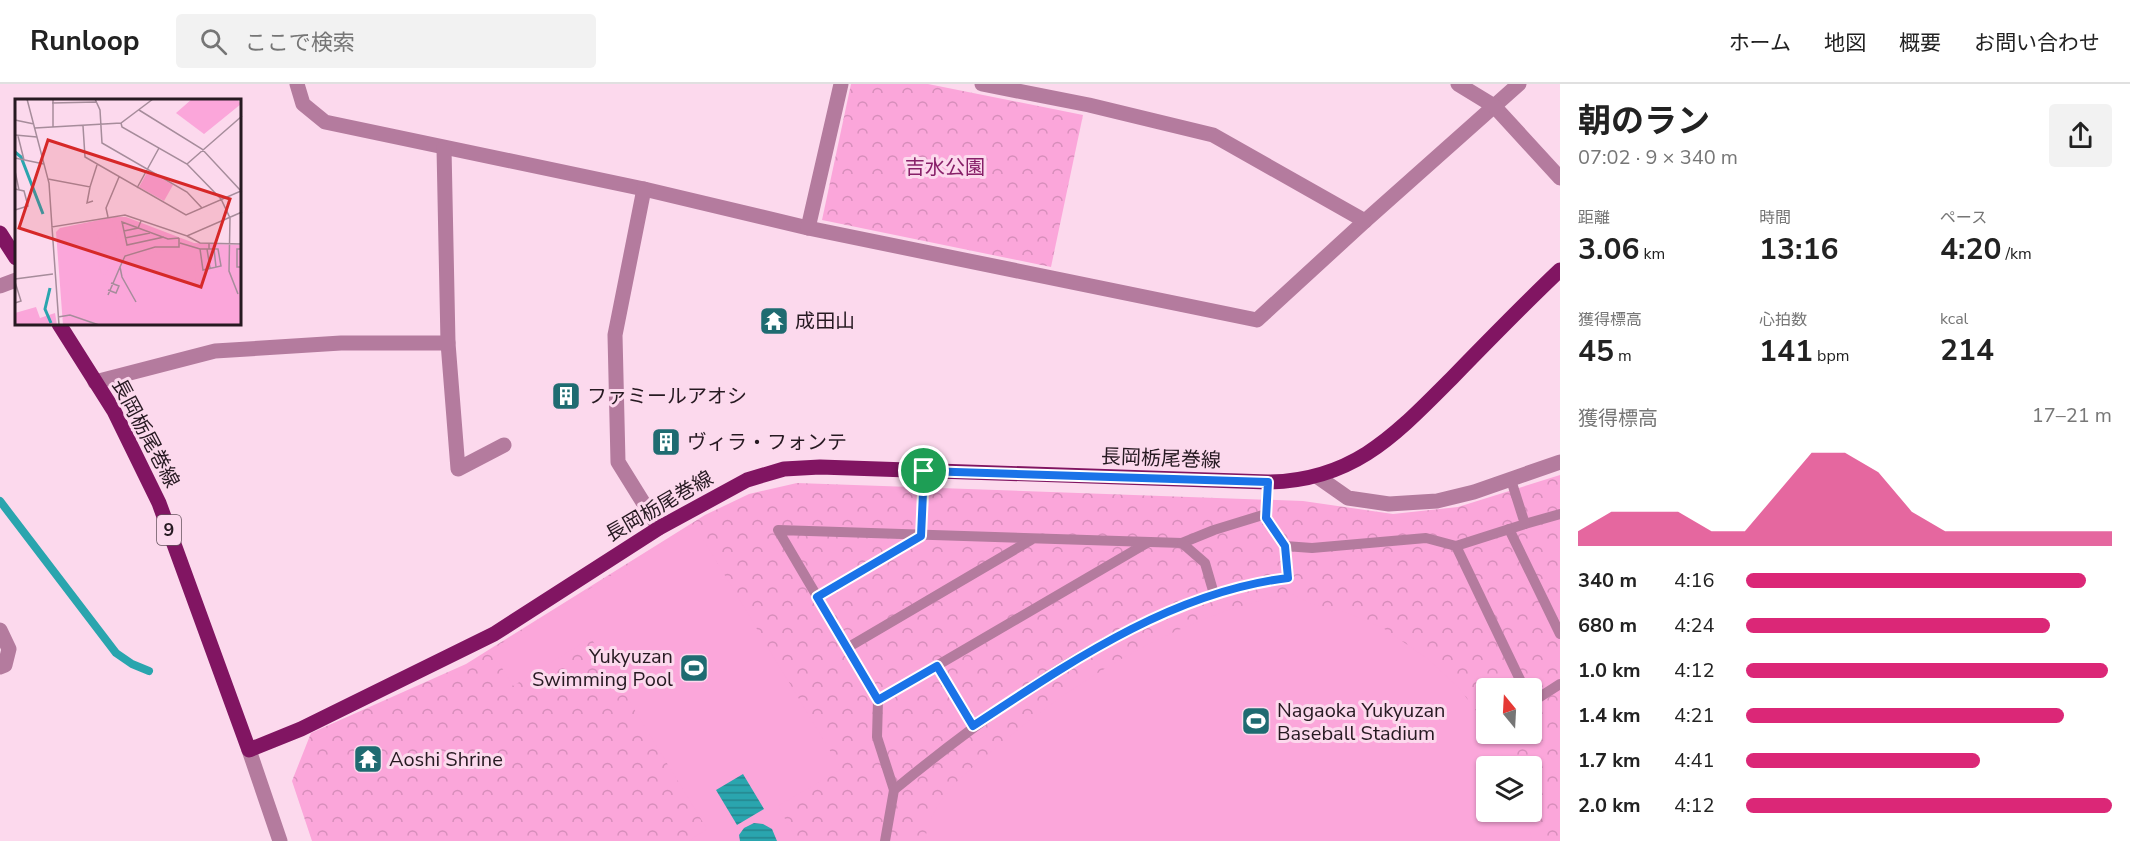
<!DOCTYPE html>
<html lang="ja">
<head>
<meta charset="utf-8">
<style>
  body { margin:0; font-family:"Nunito Sans","Noto Sans JP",sans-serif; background:#f2f2f2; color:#222; height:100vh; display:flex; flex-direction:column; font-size:22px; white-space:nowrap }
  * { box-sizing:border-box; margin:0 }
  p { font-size:20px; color:#767676 }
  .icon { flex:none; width:33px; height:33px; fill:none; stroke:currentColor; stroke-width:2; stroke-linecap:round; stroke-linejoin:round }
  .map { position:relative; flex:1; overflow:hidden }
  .panel { display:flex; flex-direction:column; background:#fff; width:570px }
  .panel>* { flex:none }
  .needle { width:39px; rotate:342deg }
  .fabs { position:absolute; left:1476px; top:594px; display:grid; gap:12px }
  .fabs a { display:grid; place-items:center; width:66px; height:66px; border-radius:6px; background:#fff; box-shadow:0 2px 4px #0004; font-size:30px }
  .pin { position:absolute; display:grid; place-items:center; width:51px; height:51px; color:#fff; margin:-26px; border:3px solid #fff; border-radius:50%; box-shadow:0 2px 6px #0007 }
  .round { display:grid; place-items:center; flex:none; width:63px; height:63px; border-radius:6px; background:#f2f2f2 }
  .head { display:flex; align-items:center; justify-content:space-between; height:102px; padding:0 18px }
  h1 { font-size:33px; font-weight:700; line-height:45px }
  .stats { display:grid; grid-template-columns:repeat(3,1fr); gap:9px; height:102px; padding:6px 18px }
  .stats div { display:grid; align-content:center }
  .stats b { font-size:30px; font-weight:700 }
  .stats small { font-size:16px; font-weight:400 }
  .stats p { font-size:16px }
  .chart { height:168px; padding:12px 18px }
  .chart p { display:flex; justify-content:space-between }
  .chart svg { width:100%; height:108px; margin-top:6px; fill:#db2777; opacity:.7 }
  ul { padding:0 18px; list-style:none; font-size:20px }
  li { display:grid; grid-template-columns:96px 72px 1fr; align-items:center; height:45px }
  li i { height:15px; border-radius:8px; background:#db2777 }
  header { display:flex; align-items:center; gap:36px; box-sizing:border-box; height:84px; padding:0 30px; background:#fff; border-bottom:2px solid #e0e0e0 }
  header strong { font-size:28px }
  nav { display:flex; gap:33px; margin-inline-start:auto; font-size:21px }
  .search { width:420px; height:54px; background:#f2f2f2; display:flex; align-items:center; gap:15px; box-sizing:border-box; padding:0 21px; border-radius:6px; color:#767676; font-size:22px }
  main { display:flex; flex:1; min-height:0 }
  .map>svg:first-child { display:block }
  .park { fill:url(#park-crowns); fill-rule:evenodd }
  .pitch { fill:#fba6da }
  .water { fill:url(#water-rules) }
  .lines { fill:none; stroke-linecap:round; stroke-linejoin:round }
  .stream { stroke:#2aa5ae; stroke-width:8 }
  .service { stroke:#b47b9e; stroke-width:10 }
  .minor { stroke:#b47b9e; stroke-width:15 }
  .tertiary { stroke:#b47b9e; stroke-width:15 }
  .primary { stroke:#811562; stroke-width:15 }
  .route-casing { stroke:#fff; stroke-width:12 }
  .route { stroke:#1a73e8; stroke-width:8 }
  .labels { text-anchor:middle; stroke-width:6; stroke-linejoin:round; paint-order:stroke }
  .shield { fill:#fcd9ed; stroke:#66535e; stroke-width:1.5 }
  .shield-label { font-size:18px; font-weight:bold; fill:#261921 }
  .park-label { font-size:20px; fill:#871f68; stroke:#fcd9ed }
  .poi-label { font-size:20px; fill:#261921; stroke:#fcd9ed; text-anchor:start }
  .street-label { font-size:20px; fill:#261921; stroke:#fcd9ed }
  .inset-river { fill:none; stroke:#2aa5ae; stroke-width:3 }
  .inset-road { fill:none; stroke:#a68c9b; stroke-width:1.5 }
  .view { fill:#d62828; fill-opacity:0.15; stroke:#d62828; stroke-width:3 }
  .inset-edge { fill:none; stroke:#261921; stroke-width:3 }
</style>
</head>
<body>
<header>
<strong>Runloop</strong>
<div class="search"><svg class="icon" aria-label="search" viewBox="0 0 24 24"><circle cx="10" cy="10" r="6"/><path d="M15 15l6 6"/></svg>ここで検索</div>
<nav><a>ホーム</a><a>地図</a><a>概要</a><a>お問い合わせ</a></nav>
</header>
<main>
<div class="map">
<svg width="1560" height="757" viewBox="0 0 1560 757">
  <defs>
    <pattern id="park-crowns" width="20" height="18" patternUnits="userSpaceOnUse" patternTransform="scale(1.5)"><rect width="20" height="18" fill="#fba6da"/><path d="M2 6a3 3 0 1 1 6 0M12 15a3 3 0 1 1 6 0" fill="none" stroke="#d78ebb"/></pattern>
    <pattern id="water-rules" width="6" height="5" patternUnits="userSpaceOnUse" patternTransform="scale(1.5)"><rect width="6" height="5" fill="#2aa5ae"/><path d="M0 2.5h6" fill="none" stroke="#24868d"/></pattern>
  </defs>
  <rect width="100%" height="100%" fill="#fcd9ed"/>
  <!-- park -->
  <g class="park">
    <polygon points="851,0 928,0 1083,31 1051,183 822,136"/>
    <path d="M 1560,391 L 1560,757 L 312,757 L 292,697 L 311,649 L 466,580 L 705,431 L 749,410 L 797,399 L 1303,417 L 1393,430 L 1458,423 ZM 1486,604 L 1532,604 L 1532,650 L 1486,650 ZM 1486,682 L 1532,682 L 1532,728 L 1486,728 Z"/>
  </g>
  <!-- pitch -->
  <g class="pitch">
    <polygon points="694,440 841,685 778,722 797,757 688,757 707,745 591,554 513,602 491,566"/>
    <path d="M 1290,509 L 1309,519 L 1345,528 L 1383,544 L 1428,575 L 1459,604 L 1486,640 L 1486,650 L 1491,650 L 1508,682 L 1486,682 L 1486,728 L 1525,728 L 1532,757 L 925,757 C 931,714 967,688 998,662 C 1085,589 1179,534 1290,509 Z"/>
  </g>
  <!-- water -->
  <g class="water">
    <polygon points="743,690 764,725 737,741 716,706"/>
    <polygon points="754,739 763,740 772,745 777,757 740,757 739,751 744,744"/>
  </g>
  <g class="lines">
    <!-- stream -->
    <polyline class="stream" points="0,417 116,569 132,580 149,587"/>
    <!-- service -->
    <g class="service">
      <polyline points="1525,440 1560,430"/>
      <polyline points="1509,445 1560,550"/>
      <polyline points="1147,459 878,616 778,446 1182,459 1214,446 1266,430"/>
      <polyline points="1182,459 1205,479 1214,510"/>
      <polyline points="1285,462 1312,464 1426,454 1456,462 1525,440 1511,396"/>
      <polyline points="1456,462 1524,604"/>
      <polyline points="817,513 921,452 924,387"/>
      <polyline points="847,564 1031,456"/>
      <polyline points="937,582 973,642"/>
      <polyline points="878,616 877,653 894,706"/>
      <polyline points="1532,618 1560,600"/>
      <path d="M 885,757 L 894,706 C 1001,618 1148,511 1288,494 L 1285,462 L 1266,434 L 1268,398"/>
    </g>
    <!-- minor -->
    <g class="minor">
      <polyline points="297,0 303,20 325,38 644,105 808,144 1257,236 1365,137 1519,0"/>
      <polyline points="982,0 1089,21 1213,51 1365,137"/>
      <polyline points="1458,0 1494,22 1560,94"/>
      <polyline points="644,105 615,251 618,378 659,444"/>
      <polyline points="808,144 841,0"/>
      <polyline points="448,259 458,385 504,361"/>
      <polyline points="95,298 215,267 341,259 448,259 444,64"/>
      <polyline points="1318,393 1348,414 1389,420 1437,417 1474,408 1560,378"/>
      <polyline points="0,546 9,565 5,581 0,583"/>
      <polyline points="249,666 280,757"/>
    </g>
    <!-- tertiary -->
    <polyline class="tertiary" points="0,202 16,196"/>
    <!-- primary -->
    <g class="primary">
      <polyline points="0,149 16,174"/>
      <path d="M 59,240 L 114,327 L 159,419 L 249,666 L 301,645 L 494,550 L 659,444 L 747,396 L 784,385 L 820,383 L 1268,398 C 1354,397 1396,350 1453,293 C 1488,257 1523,221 1560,186"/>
    </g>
  </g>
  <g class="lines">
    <!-- route casing -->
    <g class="route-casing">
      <path id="route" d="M 924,387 L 1268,398 L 1266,434 L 1285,462 L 1288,494 C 1171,508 1069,579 973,642 L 937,582 L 878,616 L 817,513 L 921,452 Z"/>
    </g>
    <!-- route -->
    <use href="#route" class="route"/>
  </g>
  <!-- icons -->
  <defs>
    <g id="temple-square" transform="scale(1.5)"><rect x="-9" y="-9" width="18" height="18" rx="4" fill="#1f6b71" stroke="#fcd9ed"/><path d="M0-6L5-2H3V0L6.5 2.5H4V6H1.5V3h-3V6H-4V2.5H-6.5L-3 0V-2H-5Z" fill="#fff"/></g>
    <g id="building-square" transform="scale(1.5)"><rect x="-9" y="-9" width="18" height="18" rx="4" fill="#1f6b71" stroke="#fcd9ed"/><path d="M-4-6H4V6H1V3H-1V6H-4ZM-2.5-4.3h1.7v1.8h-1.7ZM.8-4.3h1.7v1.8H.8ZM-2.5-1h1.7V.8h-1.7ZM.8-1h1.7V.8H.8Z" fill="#fff"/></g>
    <g id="stadium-square" transform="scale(1.5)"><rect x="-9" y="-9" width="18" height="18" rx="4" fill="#1f6b71" stroke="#fcd9ed"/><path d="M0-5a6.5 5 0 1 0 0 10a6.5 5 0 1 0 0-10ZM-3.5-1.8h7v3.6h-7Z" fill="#fff"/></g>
  </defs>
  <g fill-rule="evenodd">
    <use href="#temple-square" x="774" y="237"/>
    <use href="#building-square" x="566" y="312"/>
    <use href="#building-square" x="666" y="358"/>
    <use href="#stadium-square" x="694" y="584"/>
    <use href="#stadium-square" x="1256" y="637"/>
    <use href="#temple-square" x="368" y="675"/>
  </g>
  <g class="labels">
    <!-- shield labels -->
    <rect class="shield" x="157" y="431" width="24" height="30" rx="4.5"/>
    <g class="shield-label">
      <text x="169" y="452">9</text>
    </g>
    <!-- park labels -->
    <g class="park-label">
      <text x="945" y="90">吉水公園</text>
    </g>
    <!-- poi labels -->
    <g class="poi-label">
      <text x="795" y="244">成田山</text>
      <text x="587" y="319">ファミールアオシ</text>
      <text x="687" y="365">ヴィラ・フォンテ</text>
      <text x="673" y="579" text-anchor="end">Yukyuzan<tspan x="673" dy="23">Swimming Pool</tspan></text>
      <text x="1277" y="633">Nagaoka Yukyuzan<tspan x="1277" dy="23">Baseball Stadium</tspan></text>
      <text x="389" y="682">Aoshi Shrine</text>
    </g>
    <!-- street labels -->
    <g class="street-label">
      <text transform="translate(146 349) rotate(62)" y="7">長岡栃尾巻線</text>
      <text transform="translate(1161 374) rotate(2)" y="7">長岡栃尾巻線</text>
      <text transform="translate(659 422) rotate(-30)" y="7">長岡栃尾巻線</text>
    </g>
  </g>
  <!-- overview -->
  <g transform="translate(15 15)">
    <rect width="226" height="226" fill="#fcd9ed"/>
    <path d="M 133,72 L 158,86 L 149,102 L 124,88 ZM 99,118 L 111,118 L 179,144 L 226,146 L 226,226 L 48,226 L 41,133 L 45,129 Z" fill="#fba6da"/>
    <path d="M 177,0 L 222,0 L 226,5 L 189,35 L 161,14 ZM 97,119 L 105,153 L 96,155 L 98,161 L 90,176 L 86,175 L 83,156 L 87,154 L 81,128 L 70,131 L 69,126 ZM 164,149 L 180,167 L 181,196 L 164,213 L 136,214 L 118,193 L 111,168 L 115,161 L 129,154 ZM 21,208 L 25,219 L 40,214 L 42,226 L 0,226 L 0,214 Z" fill="#fba6da"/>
    <path class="inset-river" d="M 0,53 L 6,58 L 28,115M 35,189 L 30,210 L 36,224"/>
    <path class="inset-road" d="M 12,0 L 34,84 L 37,128 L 110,116 L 172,137 L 227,113M 38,0 L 38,28M 80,0 L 85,11 L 87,44 L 172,93 L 187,109M 37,4 L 82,3M 0,21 L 19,25M 106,24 L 107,28 L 172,65 L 206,100 L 215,119 L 214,172 L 223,195M 68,27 L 70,58 L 171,116 L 226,92 L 187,50 L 124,11M 20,29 L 106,24 L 138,0M 0,36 L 22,38M 3,37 L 9,61M 0,59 L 29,65M 172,65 L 227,17M 0,72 L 4,91M 33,80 L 75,88 L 82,66M 75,88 L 72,104 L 78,102M 122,89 L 144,49M 0,90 L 9,92 L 13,107 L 0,111M 93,118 L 91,109 L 104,78M 37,128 L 44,226M 109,132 L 123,129 L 126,122M 172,137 L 185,144 L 227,145M 149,138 L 112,146 L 107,123 L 153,140 L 164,139M 110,139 L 135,134M 165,144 L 185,150 L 194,150 L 194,145M 185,150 L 188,171 L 206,167 L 203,150 L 194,150M 192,150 L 195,169M 199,150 L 201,168M 227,150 L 222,150 L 222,168 L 227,168M 0,180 L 38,175M 0,183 L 6,202 L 0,204M 93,191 L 101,194 L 104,187 L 96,184M 93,196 L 105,168M 121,203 L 107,178 L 105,168 L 110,157 L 140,148 L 164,148 L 164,139M 43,218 L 55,216 L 84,226"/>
    <path class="view" d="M 33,41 L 215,100 L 186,188 L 4,129 Z"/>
    <rect width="226" height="226" class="inset-edge"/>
  </g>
</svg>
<div class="fabs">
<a><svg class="needle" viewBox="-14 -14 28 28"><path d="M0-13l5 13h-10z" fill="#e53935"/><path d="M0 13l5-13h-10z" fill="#767676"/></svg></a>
<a><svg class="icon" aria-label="layers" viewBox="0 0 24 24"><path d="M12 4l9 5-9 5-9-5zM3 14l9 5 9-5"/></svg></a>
</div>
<div class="pin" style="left:924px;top:387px;background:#1e9e55"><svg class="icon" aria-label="arrive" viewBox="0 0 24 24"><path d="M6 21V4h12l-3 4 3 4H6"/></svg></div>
</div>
<section class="panel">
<div class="head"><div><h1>朝のラン</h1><p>07:02 · 9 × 340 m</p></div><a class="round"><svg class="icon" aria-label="share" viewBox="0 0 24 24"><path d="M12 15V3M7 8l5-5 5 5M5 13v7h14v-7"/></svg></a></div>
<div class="stats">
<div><p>距離</p><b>3.06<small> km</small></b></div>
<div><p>時間</p><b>13:16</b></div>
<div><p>ペース</p><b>4:20<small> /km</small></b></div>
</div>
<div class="stats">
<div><p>獲得標高</p><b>45<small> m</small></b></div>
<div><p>心拍数</p><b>141<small> bpm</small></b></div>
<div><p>kcal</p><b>214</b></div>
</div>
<div class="chart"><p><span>獲得標高</span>17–21 m</p>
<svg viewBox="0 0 160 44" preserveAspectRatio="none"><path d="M0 44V38L10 30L20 30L30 30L40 38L50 38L60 22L70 6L80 6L90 14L100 30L110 38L120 38L130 38L140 38L150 38L160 38V44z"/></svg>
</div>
<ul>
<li><b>340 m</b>4:16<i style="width:93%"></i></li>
<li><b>680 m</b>4:24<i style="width:83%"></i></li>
<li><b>1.0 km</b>4:12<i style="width:99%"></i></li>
<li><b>1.4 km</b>4:21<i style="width:87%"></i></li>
<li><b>1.7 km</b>4:41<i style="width:64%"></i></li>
<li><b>2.0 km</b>4:12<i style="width:100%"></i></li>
</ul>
</section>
</main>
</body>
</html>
